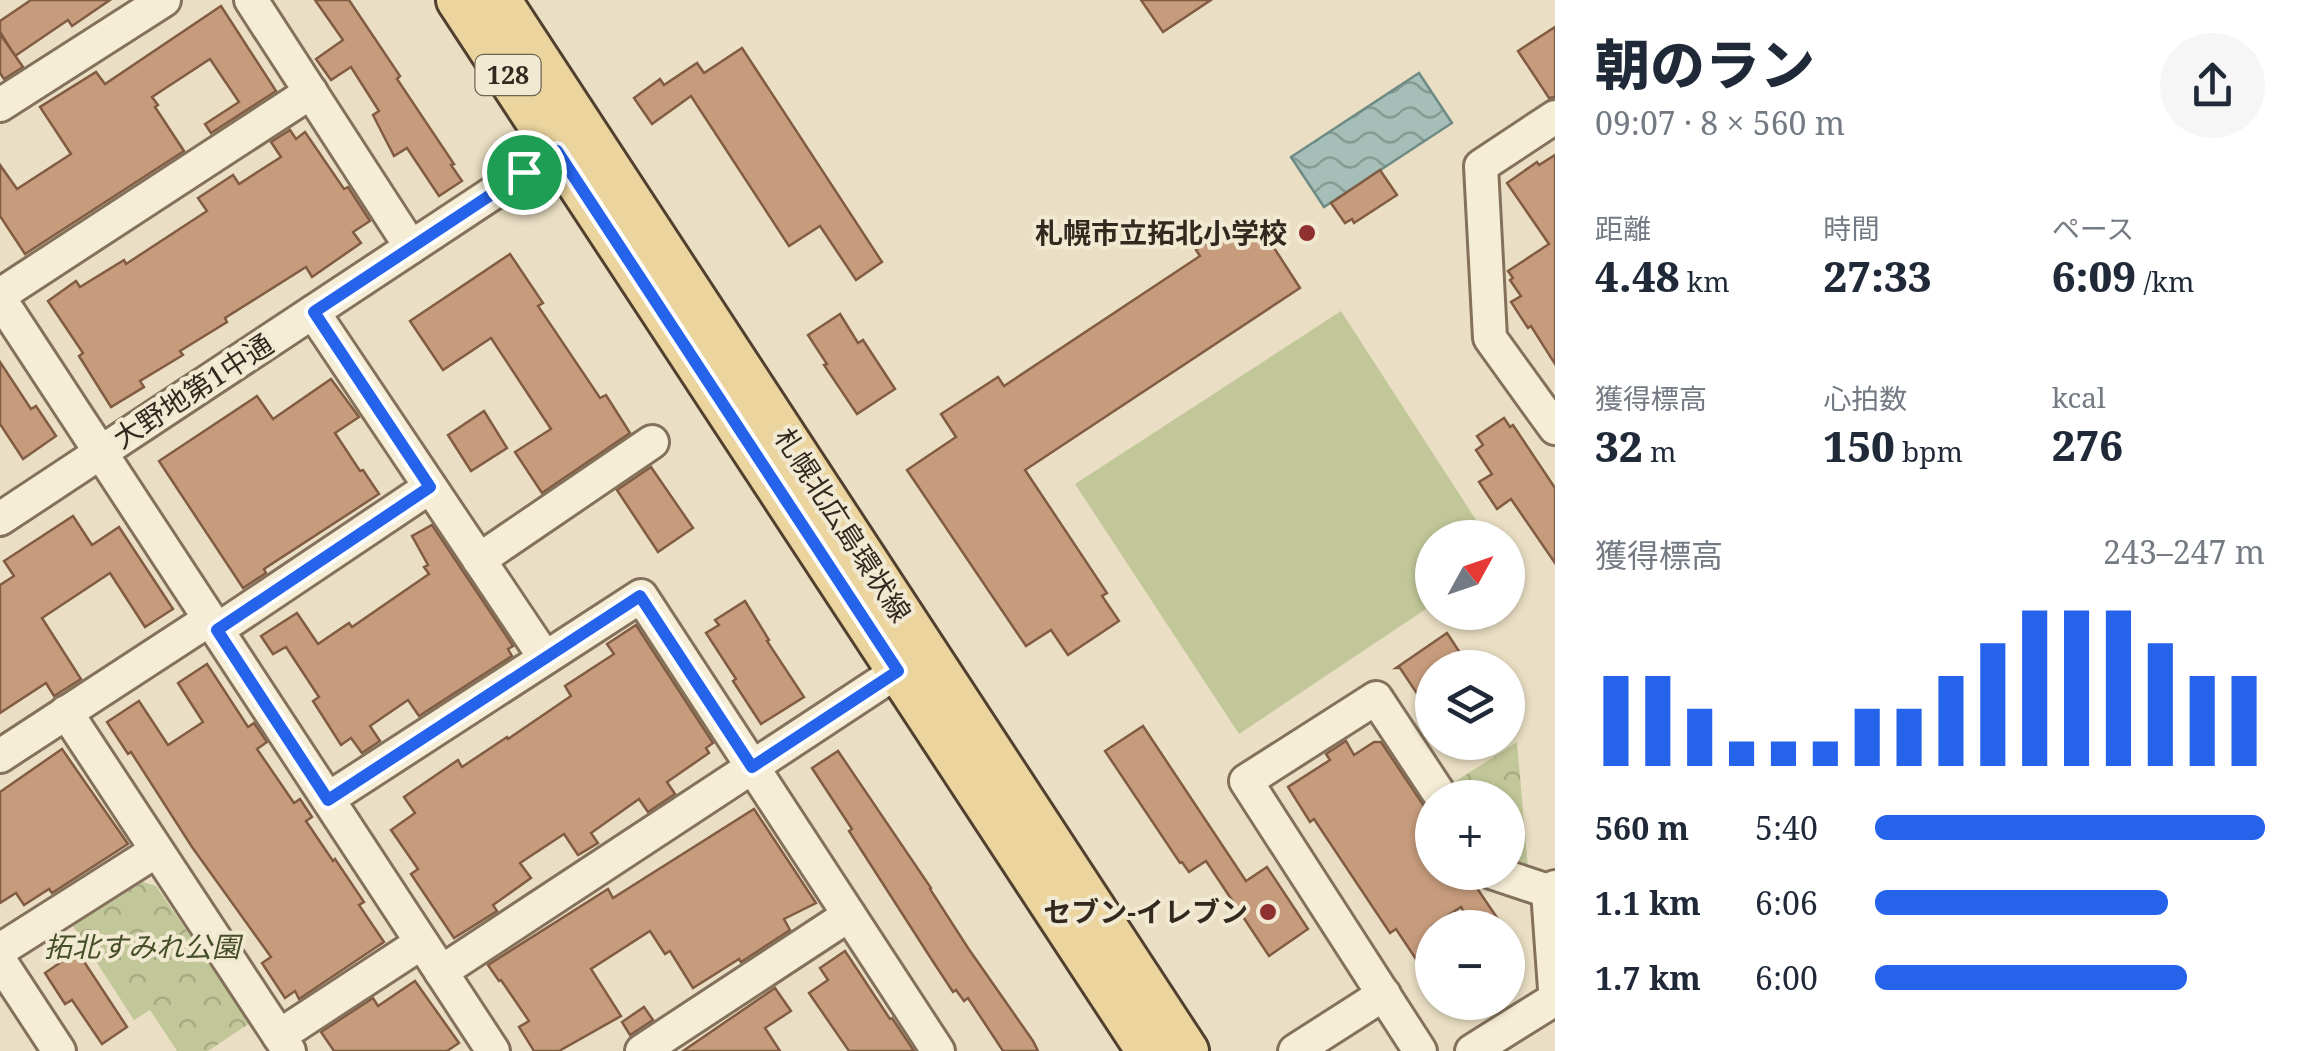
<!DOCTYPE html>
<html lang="ja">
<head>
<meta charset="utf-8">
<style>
  body { margin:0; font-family:"Noto Serif","Noto Sans JP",serif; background:#f6f6f7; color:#1f2937; height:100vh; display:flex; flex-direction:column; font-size:38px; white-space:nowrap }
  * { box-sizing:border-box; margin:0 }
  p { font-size:32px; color:#747a83 }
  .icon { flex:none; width:55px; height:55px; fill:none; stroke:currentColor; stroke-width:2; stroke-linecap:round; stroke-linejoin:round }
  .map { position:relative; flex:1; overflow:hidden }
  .details { display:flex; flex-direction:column; background:#fff; width:750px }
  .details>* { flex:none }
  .needle { width:65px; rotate:50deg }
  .buttons { position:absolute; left:1415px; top:520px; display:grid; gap:20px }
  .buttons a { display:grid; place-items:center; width:110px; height:110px; border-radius:50%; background:#fff; box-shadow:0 2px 8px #0004; font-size:50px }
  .pin { position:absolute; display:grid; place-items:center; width:85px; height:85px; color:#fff; margin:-42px; border:5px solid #fff; border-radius:50%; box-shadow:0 2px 10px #0007 }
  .round { display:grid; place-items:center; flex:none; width:105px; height:105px; border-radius:52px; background:#f6f6f7 }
  .overview { display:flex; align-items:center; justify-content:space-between; height:170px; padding:0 40px }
  h1 { font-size:55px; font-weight:800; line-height:75px }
  .figures { display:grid; grid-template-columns:repeat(3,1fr); gap:15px; height:170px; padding:10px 40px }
  .figures div { display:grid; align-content:center }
  .figures b { font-size:42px; font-weight:800 }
  .figures small { font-size:28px; font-weight:400 }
  .figures p { font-size:28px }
  .chart { height:280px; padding:20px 40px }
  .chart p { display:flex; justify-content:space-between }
  .chart svg { width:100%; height:180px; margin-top:10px; stroke:#2563eb; stroke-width:6 }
  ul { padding:0 40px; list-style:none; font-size:32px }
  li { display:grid; grid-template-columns:160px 120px 1fr; align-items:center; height:75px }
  li i { height:25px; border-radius:12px; background:#2563eb }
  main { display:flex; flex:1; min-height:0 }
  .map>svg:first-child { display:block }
  .park { fill:url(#park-crowns) }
  .pitch { fill:#c2c799 }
  .water { fill:url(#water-waves); stroke:#6d8b84; stroke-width:2.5 }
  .building { fill:#c69c7c; stroke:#815c43; stroke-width:2.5 }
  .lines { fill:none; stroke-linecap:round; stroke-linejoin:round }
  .minor-casing { stroke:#83715c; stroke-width:38 }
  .major-casing { stroke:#514030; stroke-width:48 }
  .minor { stroke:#f6edd6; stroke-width:32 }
  .major { stroke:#ebd49e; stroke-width:42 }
  .route-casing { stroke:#fff; stroke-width:20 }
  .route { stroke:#2563eb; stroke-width:12 }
  .poi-dot { fill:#8e3130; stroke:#f2e9d3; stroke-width:4 }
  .labels { text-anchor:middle; stroke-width:8; stroke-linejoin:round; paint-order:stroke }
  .shield { fill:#f2e9d3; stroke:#6d6355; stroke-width:2.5 }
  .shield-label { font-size:25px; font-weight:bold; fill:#34291f }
  .poi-label { font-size:28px; font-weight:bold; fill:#34291f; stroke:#f2e9d3; text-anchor:end }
  .street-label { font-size:28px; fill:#34291f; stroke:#f2e9d3 }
  .park-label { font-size:28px; font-style:italic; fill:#454f27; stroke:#f2e9d3 }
</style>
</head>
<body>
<main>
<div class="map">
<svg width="1555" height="1051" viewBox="0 0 1555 1051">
  <defs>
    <pattern id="park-crowns" width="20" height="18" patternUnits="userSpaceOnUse" patternTransform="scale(2.5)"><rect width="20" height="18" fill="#c2c799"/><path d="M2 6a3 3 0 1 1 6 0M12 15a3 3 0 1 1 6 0" fill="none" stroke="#a7ab83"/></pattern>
    <pattern id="water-waves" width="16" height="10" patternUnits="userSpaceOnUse" patternTransform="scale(2.5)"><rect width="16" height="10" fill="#a5beb7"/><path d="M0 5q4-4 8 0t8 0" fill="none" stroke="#879a94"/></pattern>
  </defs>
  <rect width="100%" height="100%" fill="#eadfc4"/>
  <!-- park -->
  <g class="park">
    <polygon points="1517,742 1528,868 1508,860 1508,798 1463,797 1453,783"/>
    <polygon points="143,882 156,886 250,1023 208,1051 177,1051 150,1010 134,1020 73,926"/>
  </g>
  <!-- pitch -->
  <polygon class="pitch" points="1341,311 1487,537 1432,538 1432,605 1239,734 1075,484"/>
  <!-- water -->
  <polygon class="water" points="1419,73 1452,123 1324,207 1291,157"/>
  <!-- building -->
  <g class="building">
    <polygon points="31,0 110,0 72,26 68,20 15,56 0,32 0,21"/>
    <polygon points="315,0 349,0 400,76 397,79 454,164 451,165 462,181 439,196 407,148 394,156 373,115 379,111 351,67 331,80 316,59 343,40"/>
    <polygon points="1141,0 1211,0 1163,32"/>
    <polygon points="221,6 276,91 211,133 205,124 239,102 210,59 152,97 158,105 155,107 184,151 25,254 0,216 0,165 17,189 71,154 40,107 96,72 105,84"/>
    <polygon points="1555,27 1555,97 1549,98 1518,51"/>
    <polygon points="0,34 23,67 4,79 0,73"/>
    <polygon points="742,48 882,262 856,280 820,226 789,246 691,96 652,124 634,98 660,79 664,85 697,63 704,73"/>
    <polygon points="290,130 296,139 305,132 344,189 348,187 370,221 353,232 361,243 312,277 306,267 225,318 227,322 180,351 183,355 140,381 144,387 111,407 79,356 83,353 48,301 76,281 80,287 124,260 126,264 207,211 198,198 233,175 239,184 281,157 271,142"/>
    <polygon points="1555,155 1555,364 1531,326 1528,328 1511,302 1521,296 1510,280 1513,278 1508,271 1549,244 1507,183 1537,162 1539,165"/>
    <polygon points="1380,170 1397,195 1354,223 1352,219 1345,223 1331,203"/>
    <polygon points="1240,220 1245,227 1256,220 1300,288 1025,470 1107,593 1102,596 1119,621 1068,655 1051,630 1026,646 907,470 956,437 941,414 998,377 1004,386 1200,256 1196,250"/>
    <polygon points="510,254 543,303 538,306 600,398 606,395 630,433 542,493 515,452 551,429 491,338 443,370 410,321"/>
    <polygon points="840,314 858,343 863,340 895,389 857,414 824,365 827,364 808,335"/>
    <polygon points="0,362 31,409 36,406 56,436 23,459 0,424"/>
    <polygon points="331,379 359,417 335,433 360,471 363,470 379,494 264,569 266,573 243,588 159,461 257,396 273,419"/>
    <polygon points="484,411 507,448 471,471 448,435"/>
    <polygon points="1504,418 1510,427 1513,425 1555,488 1555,563 1511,499 1497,509 1479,482 1492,474 1476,450 1483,445 1477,436"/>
    <polygon points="651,467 693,528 658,552 617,490"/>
    <polygon points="73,516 92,545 119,527 173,609 145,627 110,573 42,618 81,679 54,696 46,683 0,713 0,585 14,576 4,561"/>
    <polygon points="432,525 513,646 508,649 512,656 419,716 408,700 370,726 380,741 362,753 351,738 341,745 313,701 319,697 286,647 273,654 261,636 297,613 318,644 349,623 352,627 429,574 424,567 428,565 412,536"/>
    <polygon points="745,601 769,640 767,641 804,697 761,724 733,681 736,679 706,633 719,625 715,620"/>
    <polygon points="636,625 713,743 706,748 709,753 667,782 675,794 648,812 639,799 591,833 598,843 578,855 564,834 520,863 531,878 493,905 497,911 454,938 411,874 418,869 391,830 415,813 404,797 458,760 462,767 507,737 508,739 571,696 565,686 614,654 607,644"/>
    <polygon points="1447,633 1470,668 1432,668 1432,685 1418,695 1400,668 1396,668"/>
    <polygon points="207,664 248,727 254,723 267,742 257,749 294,803 300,799 312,817 306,821 333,861 335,859 364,902 359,905 384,942 299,999 295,991 285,998 262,963 271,957 192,847 131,752 128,754 107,722 139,701 168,745 203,722 178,683"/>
    <polygon points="1143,726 1246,881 1267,867 1308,929 1269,956 1206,861 1189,872 1182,862 1180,863 1105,751"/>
    <polygon points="1346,741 1354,755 1374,742 1381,742 1428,812 1421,817 1432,831 1432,872 1466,872 1504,928 1474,928 1461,907 1432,926 1432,983 1396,929 1390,933 1314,819 1310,822 1288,787 1330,760 1326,754"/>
    <polygon points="62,749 128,844 52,893 49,889 24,905 16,893 0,903 0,792"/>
    <polygon points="838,751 931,888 930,889 968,948 1033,1041 1038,1051 1003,1051 968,998 964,1001 956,990 953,992 932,960 849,831 852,829 812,768"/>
    <polygon points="754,809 816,903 784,919 790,930 741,962 739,959 693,988 670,951 665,954 650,931 591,969 621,1016 559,1051 534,1051 519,1027 529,1021 501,980 499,981 488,965 608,889 613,898"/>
    <polygon points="77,951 127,1027 102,1044 72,1000 65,1004 45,973"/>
    <polygon points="845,951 890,1019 892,1018 914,1051 849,1051 809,993 828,980 820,968"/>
    <polygon points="415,981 459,1043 447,1051 334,1051 321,1032 373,998 378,1006"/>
    <polygon points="775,988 791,1011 765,1028 780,1051 683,1051"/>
    <polygon points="644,1007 653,1020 630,1035 622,1022"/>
  </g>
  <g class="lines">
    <!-- minor casing -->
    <g class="minor-casing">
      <g id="minor">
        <polyline points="251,0 411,247"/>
        <polyline points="0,105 164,0"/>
        <polyline points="1555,117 1481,166 1490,338 1555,428"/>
        <polyline points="0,295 311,92"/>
        <polyline points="0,299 493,1051"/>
        <polyline points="313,312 545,658"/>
        <polyline points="0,519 576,138"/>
        <polyline points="479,560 652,442"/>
        <polyline points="217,630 430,487"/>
        <polyline points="66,712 289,1051"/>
        <polyline points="0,756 210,619"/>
        <polyline points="328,799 641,596 938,1051"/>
        <polyline points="1491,872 1548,891 1555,887"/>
        <polyline points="1548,891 1555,989"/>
        <polyline points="0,950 156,851"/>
        <polyline points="0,961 59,1051"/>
        <polyline points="441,972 898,671"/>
        <polyline points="279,1036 421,943"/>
        <polyline points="642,1051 849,915"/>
        <polyline points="1295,1051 1384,994"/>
        <polyline points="1420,1051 1246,781 1376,698 1442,798"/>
        <polyline points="1472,1051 1555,999"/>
      </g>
    </g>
    <!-- major casing -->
    <g class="major-casing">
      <g id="major">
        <polyline points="458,0 1148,1051"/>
        <polyline points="499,0 1187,1051"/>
      </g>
    </g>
    <!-- minor -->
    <use href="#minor" class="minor"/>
    <!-- major -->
    <use href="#major" class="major"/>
  </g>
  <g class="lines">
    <!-- route casing -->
    <g class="route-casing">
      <polygon id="route" points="557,151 898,671 752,767 640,596 328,800 217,630 430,487 314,312"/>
    </g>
    <!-- route -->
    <use href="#route" class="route"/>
  </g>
  <!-- markers -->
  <g class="poi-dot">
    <circle cx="1307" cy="233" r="10"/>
    <circle cx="1268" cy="912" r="10"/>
  </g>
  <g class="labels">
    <!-- shield labels -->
    <rect class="shield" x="475.5" y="55" width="65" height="40" rx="8"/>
    <g class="shield-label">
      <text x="508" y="84">128</text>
    </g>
    <!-- poi labels -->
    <g class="poi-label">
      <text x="1287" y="243">札幌市立拓北小学校</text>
      <text x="1248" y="922">セブン-イレブン</text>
    </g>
    <!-- street labels -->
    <g class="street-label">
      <text transform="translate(193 391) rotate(-33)" y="10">大野地第1中通</text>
      <text transform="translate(843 525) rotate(57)" y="10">札幌北広島環状線</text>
    </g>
    <!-- park labels -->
    <g class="park-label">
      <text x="142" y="957">拓北すみれ公園</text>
    </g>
  </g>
</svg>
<div class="buttons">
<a><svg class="needle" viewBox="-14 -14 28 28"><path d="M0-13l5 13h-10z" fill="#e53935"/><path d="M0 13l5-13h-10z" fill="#747a83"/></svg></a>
<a><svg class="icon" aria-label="layers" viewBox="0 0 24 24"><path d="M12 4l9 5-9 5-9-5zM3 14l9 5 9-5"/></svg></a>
<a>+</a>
<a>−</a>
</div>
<div class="pin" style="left:524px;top:172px;background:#1e9e55"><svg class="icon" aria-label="arrive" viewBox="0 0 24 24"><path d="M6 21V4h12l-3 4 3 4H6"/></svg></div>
</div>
<section class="details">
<div class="overview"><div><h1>朝のラン</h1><p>09:07 · 8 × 560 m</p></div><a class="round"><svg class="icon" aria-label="share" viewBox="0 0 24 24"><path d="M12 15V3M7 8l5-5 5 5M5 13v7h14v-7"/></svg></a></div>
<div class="figures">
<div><p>距離</p><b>4.48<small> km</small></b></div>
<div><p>時間</p><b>27:33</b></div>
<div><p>ペース</p><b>6:09<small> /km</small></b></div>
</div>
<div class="figures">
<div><p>獲得標高</p><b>32<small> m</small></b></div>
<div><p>心拍数</p><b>150<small> bpm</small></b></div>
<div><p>kcal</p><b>276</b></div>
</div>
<div class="chart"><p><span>獲得標高</span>243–247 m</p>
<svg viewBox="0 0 160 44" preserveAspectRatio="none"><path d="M5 44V22M15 44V22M25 44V30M35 44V38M45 44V38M55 44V38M65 44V30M75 44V30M85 44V22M95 44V14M105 44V6M115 44V6M125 44V6M135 44V14M145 44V22M155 44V22"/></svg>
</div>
<ul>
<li><b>560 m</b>5:40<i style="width:100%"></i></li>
<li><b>1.1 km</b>6:06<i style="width:75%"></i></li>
<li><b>1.7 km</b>6:00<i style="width:80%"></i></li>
</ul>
</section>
</main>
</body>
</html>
